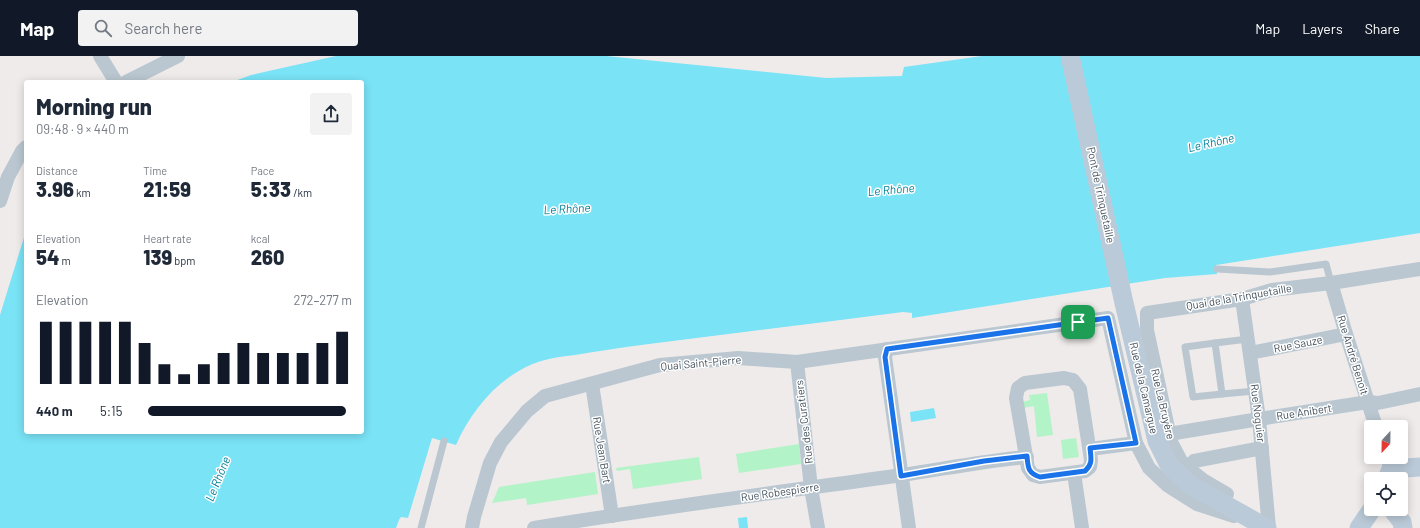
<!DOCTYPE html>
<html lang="en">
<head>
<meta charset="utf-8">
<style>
  body { margin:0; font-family:Barlow,sans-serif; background:#f2f2f3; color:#1f2937; height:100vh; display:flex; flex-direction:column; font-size:15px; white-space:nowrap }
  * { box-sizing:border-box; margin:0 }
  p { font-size:13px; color:#747a83 }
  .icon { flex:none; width:22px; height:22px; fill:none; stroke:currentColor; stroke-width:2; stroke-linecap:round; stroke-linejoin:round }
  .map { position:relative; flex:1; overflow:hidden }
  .sheet { position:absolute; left:24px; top:24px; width:340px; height:354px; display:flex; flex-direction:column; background:#fff; border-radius:4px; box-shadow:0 2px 10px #0003 }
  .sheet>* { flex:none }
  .needle { width:26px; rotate:202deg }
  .controls { position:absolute; left:1364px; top:364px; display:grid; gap:8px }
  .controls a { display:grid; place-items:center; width:44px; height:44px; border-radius:4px; background:#fff; box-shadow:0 2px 10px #0003; font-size:20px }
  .pin { position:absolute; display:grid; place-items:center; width:34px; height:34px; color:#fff; margin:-17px; border-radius:8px; box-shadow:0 2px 6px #0006 }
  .round { display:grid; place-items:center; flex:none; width:42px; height:42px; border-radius:4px; background:#f2f2f3 }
  .summary { display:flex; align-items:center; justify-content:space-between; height:68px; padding:0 12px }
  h1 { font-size:22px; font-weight:800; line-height:30px }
  .metrics { display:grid; grid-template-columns:repeat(3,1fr); gap:6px; height:68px; padding:4px 12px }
  .metrics div { display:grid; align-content:center }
  .metrics b { font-size:20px; font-weight:800 }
  .metrics small { font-size:11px; font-weight:400 }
  .metrics p { font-size:11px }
  .chart { height:112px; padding:8px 12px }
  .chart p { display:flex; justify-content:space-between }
  .chart svg { width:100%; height:72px; margin-top:4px; stroke:#111827; stroke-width:6 }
  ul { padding:0 12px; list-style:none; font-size:13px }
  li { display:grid; grid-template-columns:64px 48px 1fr; align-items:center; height:30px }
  li i { height:10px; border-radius:5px; background:#111827 }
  header { display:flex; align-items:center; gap:24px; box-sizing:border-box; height:56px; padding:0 20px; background:#111827; color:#fff }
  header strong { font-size:19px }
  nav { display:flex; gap:22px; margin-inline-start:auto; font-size:14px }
  .search { width:280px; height:36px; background:#f2f2f3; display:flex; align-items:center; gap:10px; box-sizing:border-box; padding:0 14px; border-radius:4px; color:#747a83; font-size:15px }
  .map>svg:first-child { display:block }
  .green { fill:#b2f3c7 }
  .water { fill:#7ae3f6 }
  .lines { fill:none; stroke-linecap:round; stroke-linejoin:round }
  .lane { stroke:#bac7d0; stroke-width:7 }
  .street { stroke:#bac7d0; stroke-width:14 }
  .secondary { stroke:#bbcad8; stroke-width:19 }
  .route-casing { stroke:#fff; stroke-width:8 }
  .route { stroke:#1a73e8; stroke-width:5 }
  .labels { text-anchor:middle; stroke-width:3; stroke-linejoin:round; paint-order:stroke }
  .street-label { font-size:11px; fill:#42505b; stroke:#fff }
  .water-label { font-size:12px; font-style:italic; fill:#038197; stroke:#fff }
</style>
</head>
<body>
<header>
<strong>Map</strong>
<div class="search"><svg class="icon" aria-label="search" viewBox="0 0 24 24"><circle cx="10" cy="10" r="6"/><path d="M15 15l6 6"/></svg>Search here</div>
<nav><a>Map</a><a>Layers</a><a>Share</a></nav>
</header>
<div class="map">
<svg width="1420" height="472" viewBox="0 0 1420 472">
  <rect width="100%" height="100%" fill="#efebeb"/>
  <!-- green -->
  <g class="green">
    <polygon points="1047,337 1053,379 1037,381 1034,350 1023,352 1022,346 1030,344 1029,339"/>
    <polygon points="1076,382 1079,401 1063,403 1061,384"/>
    <polygon points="799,388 801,408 739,417 736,398"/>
    <polygon points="699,401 702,423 633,433 630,413 617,415 616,412"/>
    <polygon points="595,416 598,438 527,449 526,442 492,447 499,431"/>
  </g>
  <!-- water -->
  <g class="water">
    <path d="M 336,0 L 606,0 L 826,22 L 902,20 L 904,11 L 982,0 L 1420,0 L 1420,177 L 1216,209 L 1217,218 L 1165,222 L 912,262 L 912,257 L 903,256 C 816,267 728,278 641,289 C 619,292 597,295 575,299 C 558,301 542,303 526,311 C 494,327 470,357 456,389 L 432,382 L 408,462 L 401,461 L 399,464 L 396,472 L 0,472 L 0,259 L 26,175 L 26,376 L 362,376 L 362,26 L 232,26 L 251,19 Z"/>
    <polygon points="934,352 936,362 911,366 910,356"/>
    <polygon points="747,461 748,472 739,472 738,462"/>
  </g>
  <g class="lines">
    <!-- lane -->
    <g class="lane">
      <polyline points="1217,213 1270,216 1326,208 1331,227"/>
      <polyline points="1248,283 1215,287 1222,338 1255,335"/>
      <polyline points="1215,287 1185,291 1193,341 1222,338"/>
      <polyline points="421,472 444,385"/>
    </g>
    <!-- street -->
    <g class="street">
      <polyline points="100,0 116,26"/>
      <polyline points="126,26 178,0"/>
      <polyline points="0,145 8,121 22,95 26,91"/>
      <polyline points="1331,227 1346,278 1376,371"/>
      <polyline points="1242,243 1259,363 1269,472"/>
      <polyline points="887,293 885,301 909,472"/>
      <polyline points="1250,297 1346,278"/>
      <polyline points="797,306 811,432 818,472"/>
      <polygon points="1064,322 1073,324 1080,333 1091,404 1090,411 1085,415 1040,421 1033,419 1028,412 1016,342 1018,332 1025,327"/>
      <polyline points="592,328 612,460"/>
      <polyline points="1169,378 1259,363 1368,346 1378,347 1420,338"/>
      <polyline points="1090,393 1136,387"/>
      <polyline points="1387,401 1391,413"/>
      <polyline points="1188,412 1194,405 1262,392"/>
      <polyline points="1074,417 1082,472"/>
      <polyline points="1227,438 1203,424 1188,412 1181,405 1171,386 1147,274 1147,257 1242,243 1272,234 1331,227 1420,213"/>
      <polyline points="472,472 474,461 490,407 501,386 527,355 545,340 660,309 738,302 797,306 1108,262 1136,387 1149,412 1167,429 1197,448 1234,460"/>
      <path d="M 534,472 C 654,452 774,437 895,420 C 939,414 982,405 1027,401"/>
    </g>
    <!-- secondary -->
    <g class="secondary">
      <polyline points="1070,0 1124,247 1157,385 1169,409 1190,429 1267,472"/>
      <polyline points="1387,423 1391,413 1420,411"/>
      <polyline points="1392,453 1402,466 1403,472"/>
      <polyline points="1359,472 1372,453"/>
    </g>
  </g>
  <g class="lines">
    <!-- route casing -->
    <g class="route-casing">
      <path id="route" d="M 1108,262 L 1136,387 L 1090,392 C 1091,402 1093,408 1085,415 L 1040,421 C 1028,417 1028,412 1027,400 L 984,405 L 901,420 L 885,301 L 887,293 Z"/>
    </g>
    <!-- route -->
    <use href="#route" class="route"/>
  </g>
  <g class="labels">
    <!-- street labels -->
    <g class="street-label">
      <text transform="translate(1101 139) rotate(78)" y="4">Pont de Trinquetaille</text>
      <text transform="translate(1239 241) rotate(-10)" y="4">Quai de la Trinquetaille</text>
      <text transform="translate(1298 288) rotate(-11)" y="4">Rue Sauze</text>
      <text transform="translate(1353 299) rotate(73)" y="4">Rue André Benoit</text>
      <text transform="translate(701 307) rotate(-5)" y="4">Quai Saint-Pierre</text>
      <text transform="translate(1144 332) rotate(77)" y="4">Rue de la Camargue</text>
      <text transform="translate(1163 348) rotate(77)" y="4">Rue La Bruyère</text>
      <text transform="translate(1304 356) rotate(-9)" y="4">Rue Anibert</text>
      <text transform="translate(1258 357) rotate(83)" y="4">Rue Noguier</text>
      <text transform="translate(804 366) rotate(-97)" y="4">Rue des Curatiers</text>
      <text transform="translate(602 394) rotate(81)" y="4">Rue Jean Bart</text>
      <text transform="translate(780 436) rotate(-8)" y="4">Rue Robespierre</text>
    </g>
    <!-- water labels -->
    <g class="water-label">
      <text transform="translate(1211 87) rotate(-13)" y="4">Le Rhône</text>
      <text transform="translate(891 134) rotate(-5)" y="4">Le Rhône</text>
      <text transform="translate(567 153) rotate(-3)" y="4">Le Rhône</text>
      <text transform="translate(218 423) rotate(-68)" y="4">Le Rhône</text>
    </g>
  </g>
</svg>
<div class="controls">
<a><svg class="needle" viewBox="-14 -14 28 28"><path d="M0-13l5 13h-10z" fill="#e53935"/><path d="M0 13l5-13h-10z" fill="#747a83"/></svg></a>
<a><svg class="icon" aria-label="locate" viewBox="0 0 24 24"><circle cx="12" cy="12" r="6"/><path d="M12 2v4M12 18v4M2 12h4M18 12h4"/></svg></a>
</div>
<div class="pin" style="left:1078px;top:266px;background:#1e9e55"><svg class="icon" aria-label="arrive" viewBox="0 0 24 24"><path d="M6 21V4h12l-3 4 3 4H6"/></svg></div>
<section class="sheet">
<div class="summary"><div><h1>Morning run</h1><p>09:48 · 9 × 440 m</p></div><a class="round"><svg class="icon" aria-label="share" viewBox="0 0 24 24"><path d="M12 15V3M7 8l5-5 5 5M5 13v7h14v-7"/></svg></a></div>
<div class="metrics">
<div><p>Distance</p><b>3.96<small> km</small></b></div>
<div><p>Time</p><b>21:59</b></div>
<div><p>Pace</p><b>5:33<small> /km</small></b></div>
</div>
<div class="metrics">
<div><p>Elevation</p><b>54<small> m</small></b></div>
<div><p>Heart rate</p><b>139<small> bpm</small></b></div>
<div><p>kcal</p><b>260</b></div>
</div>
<div class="chart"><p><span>Elevation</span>272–277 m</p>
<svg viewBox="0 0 160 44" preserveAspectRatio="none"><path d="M5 44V6M15 44V6M25 44V6M35 44V6M45 44V6M55 44V19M65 44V32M75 44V38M85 44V32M95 44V25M105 44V19M115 44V25M125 44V25M135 44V25M145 44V19M155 44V12"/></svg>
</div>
<ul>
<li><b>440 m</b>5:15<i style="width:97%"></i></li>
</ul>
</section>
</div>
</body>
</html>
